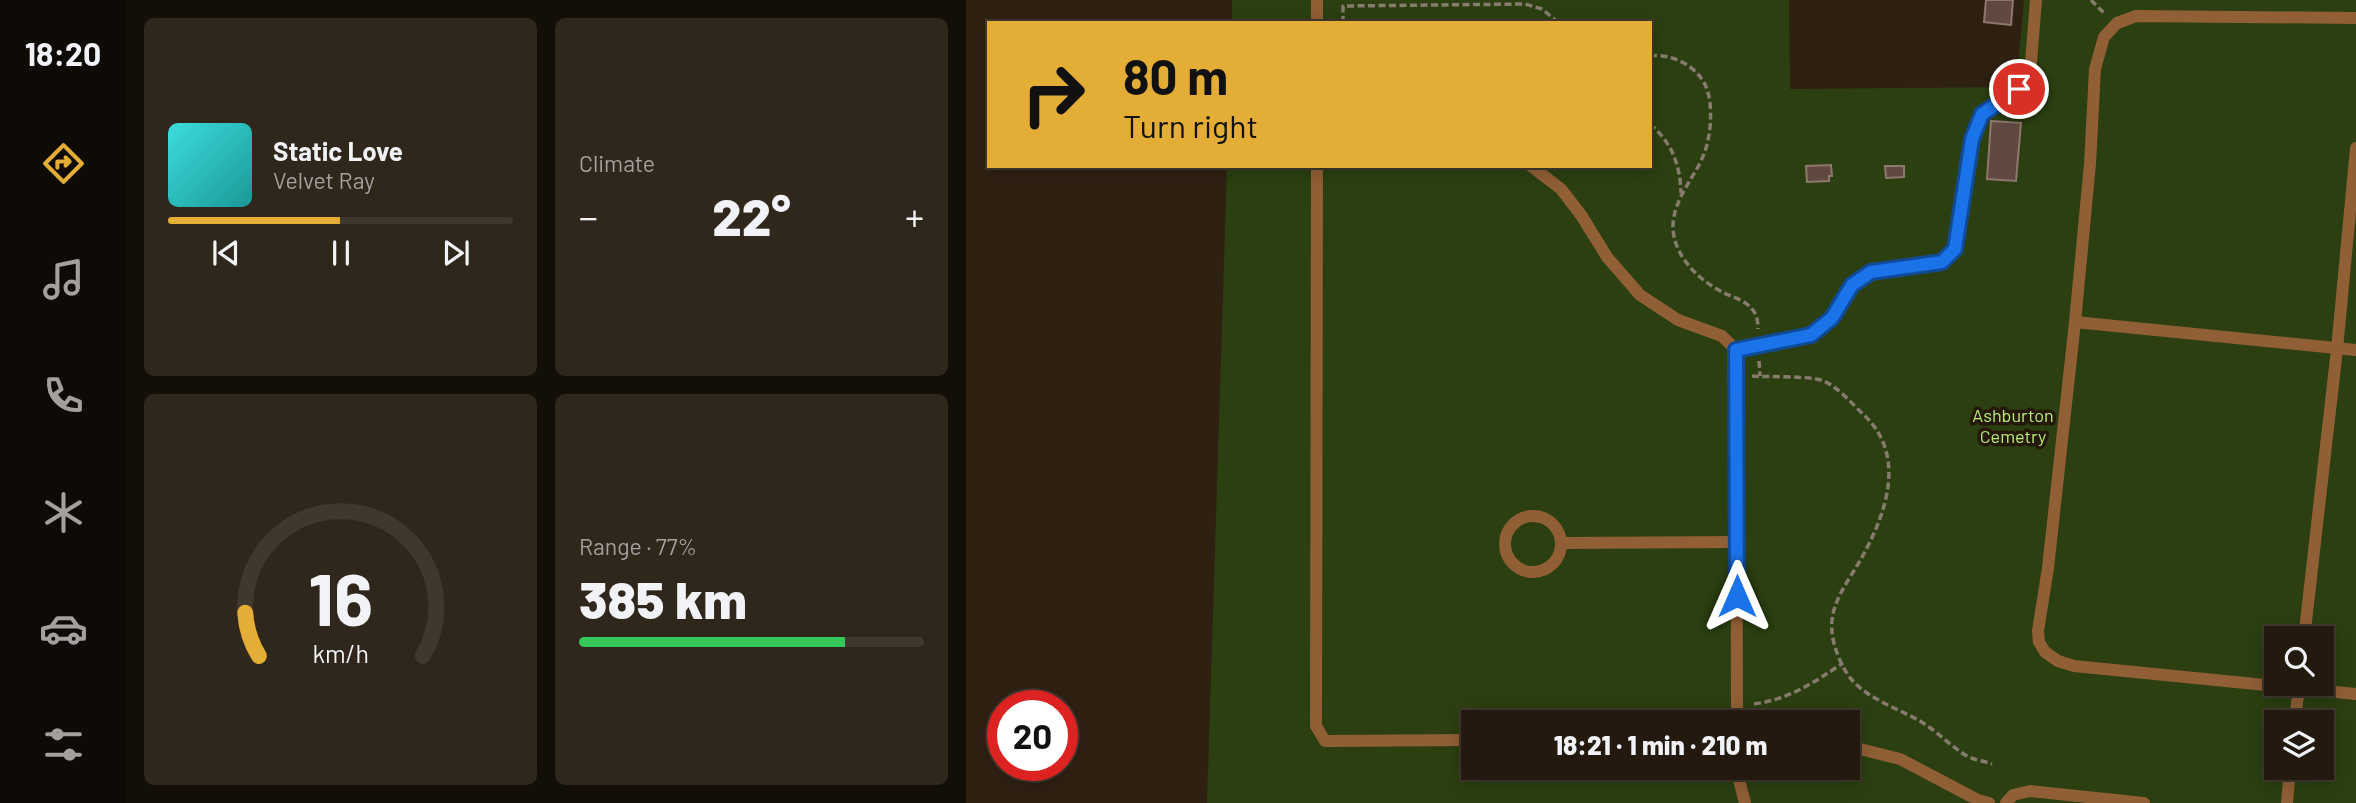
<!DOCTYPE html>
<html lang="en">
<head>
<meta charset="utf-8">
<style>
  :root { --surface:#23190e; --page:#2f261c; --text:#f1f3f6; --muted:#a3a09e; --line:#40382e; --accent:#e4ad35 }
  body { margin:0; font-family:Barlow,sans-serif; background:var(--page); color:var(--text); height:100vh; display:flex; flex-direction:column; font-size:26px; white-space:nowrap }
  * { box-sizing:border-box; margin:0 }
  p { font-size:23px; color:var(--muted) }
  .icon { flex:none; width:38px; height:38px; fill:none; stroke:currentColor; stroke-width:2; stroke-linecap:round; stroke-linejoin:round }
  .map { position:relative; flex:1; overflow:hidden }
  .details { display:flex; flex-direction:column; gap:18px; padding:18px; background:#130e08; width:840px }
  .details>* { flex:none }
  .hud { position:absolute; left:21px; top:21px; width:665px; height:147px; border-radius:0px; box-shadow:0 4px 18px #0003,0 0 0 2px var(--line); background:#e4ad35; color:#111; overflow:hidden }
  .buttons { position:absolute; left:1298px; top:626px; display:grid; gap:14px }
  .buttons a { display:grid; place-items:center; width:70px; height:70px; border-radius:0px; background:var(--surface); box-shadow:0 4px 18px #0003,0 0 0 2px var(--line); font-size:35px }
  .speed { position:absolute; left:21px; top:690px; display:flex; gap:14px; font-size:35px; font-weight:700; text-align:center }
  .speed>* { display:grid; place-content:center; width:91px; height:91px; border-radius:50%; background:var(--surface); box-shadow:0 4px 18px #0003,0 0 0 2px var(--line); line-height:1 }
  .speed .limit { border:10px solid #d22; background:#fff; color:#111 }
  .pin { position:absolute; display:grid; place-items:center; width:60px; height:60px; color:#fff; margin:-30px; border:4px solid #fff; border-radius:50%; box-shadow:0 2px 7px #0007 }
  .me { position:absolute; width:77px; margin:-38px; rotate:0deg; stroke-linejoin:round; filter:drop-shadow(0 0 5px #0008) }
  .turn { display:flex; align-items:center; gap:24px; height:147px; padding:0 21px; font-size:32px }
  .turn .icon { width:91px; height:91px; stroke-width:2.5 }
  .turn b { display:block; font-size:49px; line-height:60px }
  .big { font-size:52px; font-weight:800; line-height:1.1 }
  .details .tile { flex:1; display:flex; flex-direction:column; justify-content:center; gap:10px; min-width:0; padding:0 24px; border-radius:10px; background:var(--page) }
  .details .dial { align-items:center; gap:0 }
  .dial svg { height:182px; overflow:visible; fill:none; stroke:var(--line); stroke-width:7; stroke-linecap:round; text-anchor:middle }
  .dial text { fill:var(--text); stroke:none }
  .song { display:flex; align-items:center; gap:21px }
  .cover { width:84px; height:84px; border-radius:10px; background:linear-gradient(135deg,hsl(180 70% 55%),hsl(180 70% 35%)) }
  .played { height:7px; border-radius:4px; background:linear-gradient(90deg,var(--accent) 50%,var(--line) 50%) }
  .keys { display:flex; justify-content:space-around; direction:ltr }
  .heat { display:flex; justify-content:space-between; align-items:center; font-size:38px; direction:ltr }
  .charge { height:10px; border-radius:5px; background:linear-gradient(90deg,#34c759 77%,var(--line) 0) }
  .details .tiles { flex:1; display:grid; gap:18px; grid-template-columns:repeat(2,1fr) }
  .trip { position:absolute; left:495px; top:710px; width:399px; height:70px; border-radius:0px; background:var(--surface); box-shadow:0 4px 18px #0003,0 0 0 2px var(--line); font-weight:800; line-height:70px; text-align:center }
  main { display:flex; flex:1; min-height:0 }
  .menu { display:flex; flex-direction:column; width:126px; justify-content:space-around; align-items:center; background:#0e0a06; color:var(--muted) }
  .menu .icon { width:49px; height:49px }
  .menu .on { color:var(--accent) }
  .menu b { font-size:32px; color:var(--text) }
  .map>svg:first-child { display:block }
</style>
</head>
<body>
<main>
<nav class="menu">
<b>18:20</b>
<svg class="icon on" aria-label="directions" viewBox="0 0 24 24"><path d="M12 3l9 9-9 9-9-9zM9 14v-3h6M13 9l2 2-2 2"/></svg>
<svg class="icon" aria-label="music" viewBox="0 0 24 24"><path d="M9 18V5l10-2v13"/><circle cx="6" cy="18" r="3"/><circle cx="16" cy="16" r="3"/></svg>
<svg class="icon" aria-label="phone" viewBox="0 0 24 24"><path d="M5 4h4l2 5-3 2q2 4 5 5l2-3 5 2v4C11 20 4 13 5 4z"/></svg>
<svg class="icon" aria-label="climate" viewBox="0 0 24 24"><path d="M12 3v18M4 7l16 10M4 17L20 7"/></svg>
<svg class="icon" aria-label="car" viewBox="0 0 24 24"><path d="M5 17H2v-5l4-1 3-4h7l3 4 3 1v5h-3M9 17h6M6 11h13"/><circle cx="7" cy="17" r="2"/><circle cx="17" cy="17" r="2"/></svg>
<svg class="icon" aria-label="filters" viewBox="0 0 24 24"><path d="M4 7h16M4 17h16"/><circle cx="9" cy="7" r="2"/><circle cx="15" cy="17" r="2"/></svg>
</nav>
<section class="details">
<div class="tiles">
<div class="tile">
<div class="song"><i class="cover"></i><div><b>Static Love</b><p>Velvet Ray</p></div></div>
<div class="played"></div>
<div class="keys"><svg class="icon" aria-label="previous" viewBox="0 0 24 24"><path d="M18 5L8 12l10 7zM5 5v14"/></svg><svg class="icon" aria-label="pause" viewBox="0 0 24 24"><path d="M8 5v14M16 5v14"/></svg><svg class="icon" aria-label="next" viewBox="0 0 24 24"><path d="M6 5l10 7-10 7zM19 5v14"/></svg></div>
</div>
<div class="tile"><p>Climate</p>
<div class="heat"><a>−</a><b class="big">22°</b><a>+</a></div>
</div>
<div class="tile dial"><svg viewBox="0 0 100 80">
<path d="M14 69A42 42 0 1 1 86 69"/>
<path d="M14 69A42 42 0 0 1 8 50" stroke="#e4ad35"/>
<text x="50" y="56" font-size="32" font-weight="700">16</text>
<text x="50" y="72" font-size="11">km/h</text>
</svg></div>
<div class="tile"><p>Range · 77%</p><b class="big">385 km</b><div class="charge"></div></div>
</div>
</section>
<div class="map">
<svg width="1390" height="803" viewBox="0 0 1390 803">
  <rect width="100%" height="100%" fill="#2f2112"/>
  <!-- green -->
  <path fill="#2b3f10" fill-rule="evenodd" d="M266,0h557l1,89 226,-2 8,-87h332v803h-1149l20,-637h423v-143h-418zM1311,639h45v45h-45zM508,723h374v45h-374zM1311,723h45v45h-45z"/>
  <!-- building -->
  <g fill="#5f4941" stroke="#8f776e" stroke-width="2">
    <polygon points="1020,0 1047,0 1045,25 1018,22"/>
    <polygon points="1025,121 1055,123 1050,181 1021,179"/>
    <polygon points="865,165 866,176 863,176 863,181 841,182 840,166"/>
    <polygon points="919,166 938,166 938,177 920,178"/>
  </g>
  <g fill="none" stroke-linecap="round" stroke-linejoin="round">
    <!-- path -->
    <g stroke="#877b6e" stroke-width="3.5" stroke-dasharray="7 3.5" stroke-linecap="butt">
      <polyline points="1125,0 1138,13"/>
      <polyline points="377,23 377,6 559,4 576,9 593,23"/>
      <path d="M684,56c14,-2 29,3 40,11 13,10 18,20 20,36 2,22 -1,43 -11,62 -11,20 -27,40 -26,64 2,29 27,52 51,64 9,4 22,8 28,16 5,5 6,13 6,20"/>
      <path d="M684,124c22,19 30,40 31,69"/>
      <polyline points="793,361 794,376"/>
      <path d="M786,376c15,1 57,0 69,4 17,6 32,25 45,37 41,41 19,99 -5,142 -13,23 -32,45 -29,73 1,14 10,37 20,48 18,20 45,28 68,41 17,10 30,25 47,35 7,4 17,5 25,8"/>
      <path d="M788,704c36,-5 59,-21 89,-41"/>
    </g>
    <!-- service -->
    <g stroke="#905f36" stroke-width="12">
      <polyline points="1390,18 1170,16 1151,23 1138,37 1129,69 1124,164 1109,322 1082,568 1072,631 1073,642 1079,652 1092,661 1108,666 1390,694"/>
      <polyline points="351,23 351,0"/>
      <polyline points="351,166 350,726 359,741 508,740"/>
      <polyline points="565,166 595,189 615,215 641,257 674,295 712,320 756,336 770,350 771,711 768,723"/>
      <polyline points="1109,322 1390,350"/>
      <polyline points="770,350 846,335 866,318 886,285 905,273 976,262 989,249 1006,139 1016,114 1053,89 1064,75 1070,0"/>
      <circle cx="567" cy="544" r="28"/>
      <polyline points="595,543 771,542"/>
      <polyline points="1338,639 1371,349 1390,148"/>
      <polyline points="1329,723 1333,684"/>
      <polyline points="882,746 934,759 1012,800 1023,803"/>
      <polyline points="770,768 779,803"/>
      <polyline points="1040,803 1047,795 1064,791 1178,803"/>
      <polyline points="1321,803 1324,768"/>
    </g>
  </g>
  <g fill="none" stroke-linecap="round" stroke-linejoin="round">
    <defs>
      <polyline id="route" points="771,596 770,350 845,335 866,318 886,285 905,272 976,262 989,249 1006,139 1016,114 1053,89"/>
    </defs>
    <!-- route casing -->
    <use href="#route" stroke="#114b97" stroke-width="18"/>
    <!-- route -->
    <use href="#route" stroke="#1a73e8" stroke-width="12"/>
  </g>
  <g text-anchor="middle" stroke-width="7" stroke-linejoin="round" paint-order="stroke">
    <!-- park labels -->
    <g font-size="18" fill="#b7ed75" stroke="#251809">
      <text x="1047" y="422">Ashburton<tspan x="1047" dy="21">Cemetry</tspan></text>
    </g>
  </g>
</svg>
<div class="buttons">
<a><svg class="icon" aria-label="search" viewBox="0 0 24 24"><circle cx="10" cy="10" r="6"/><path d="M15 15l6 6"/></svg></a>
<a><svg class="icon" aria-label="layers" viewBox="0 0 24 24"><path d="M12 4l9 5-9 5-9-5zM3 14l9 5 9-5"/></svg></a>
</div>
<div class="speed"><div class="limit">20</div></div>
<div class="pin" style="left:1053px;top:89px;background:#d93025"><svg class="icon" aria-label="arrive" viewBox="0 0 24 24"><path d="M6 21V4h12l-3 4 3 4H6"/></svg></div>
<svg class="me" style="left:771px;top:596px" viewBox="-20 -20 40 40"><path d="M0-17L14 15 0 8-14 15z" fill="#1a73e8" stroke="#fff" stroke-width="4"/></svg>
<div class="trip">18:21 · 1 min · 210 m</div>
<div class="hud">
<div class="turn"><svg class="icon" aria-label="right" viewBox="0 0 24 24"><path d="M7 20v-9h11M14 6l5 5-5 5"/></svg><div><b>80 m</b>Turn right</div></div>
</div>
</div>
</main>
</body>
</html>
